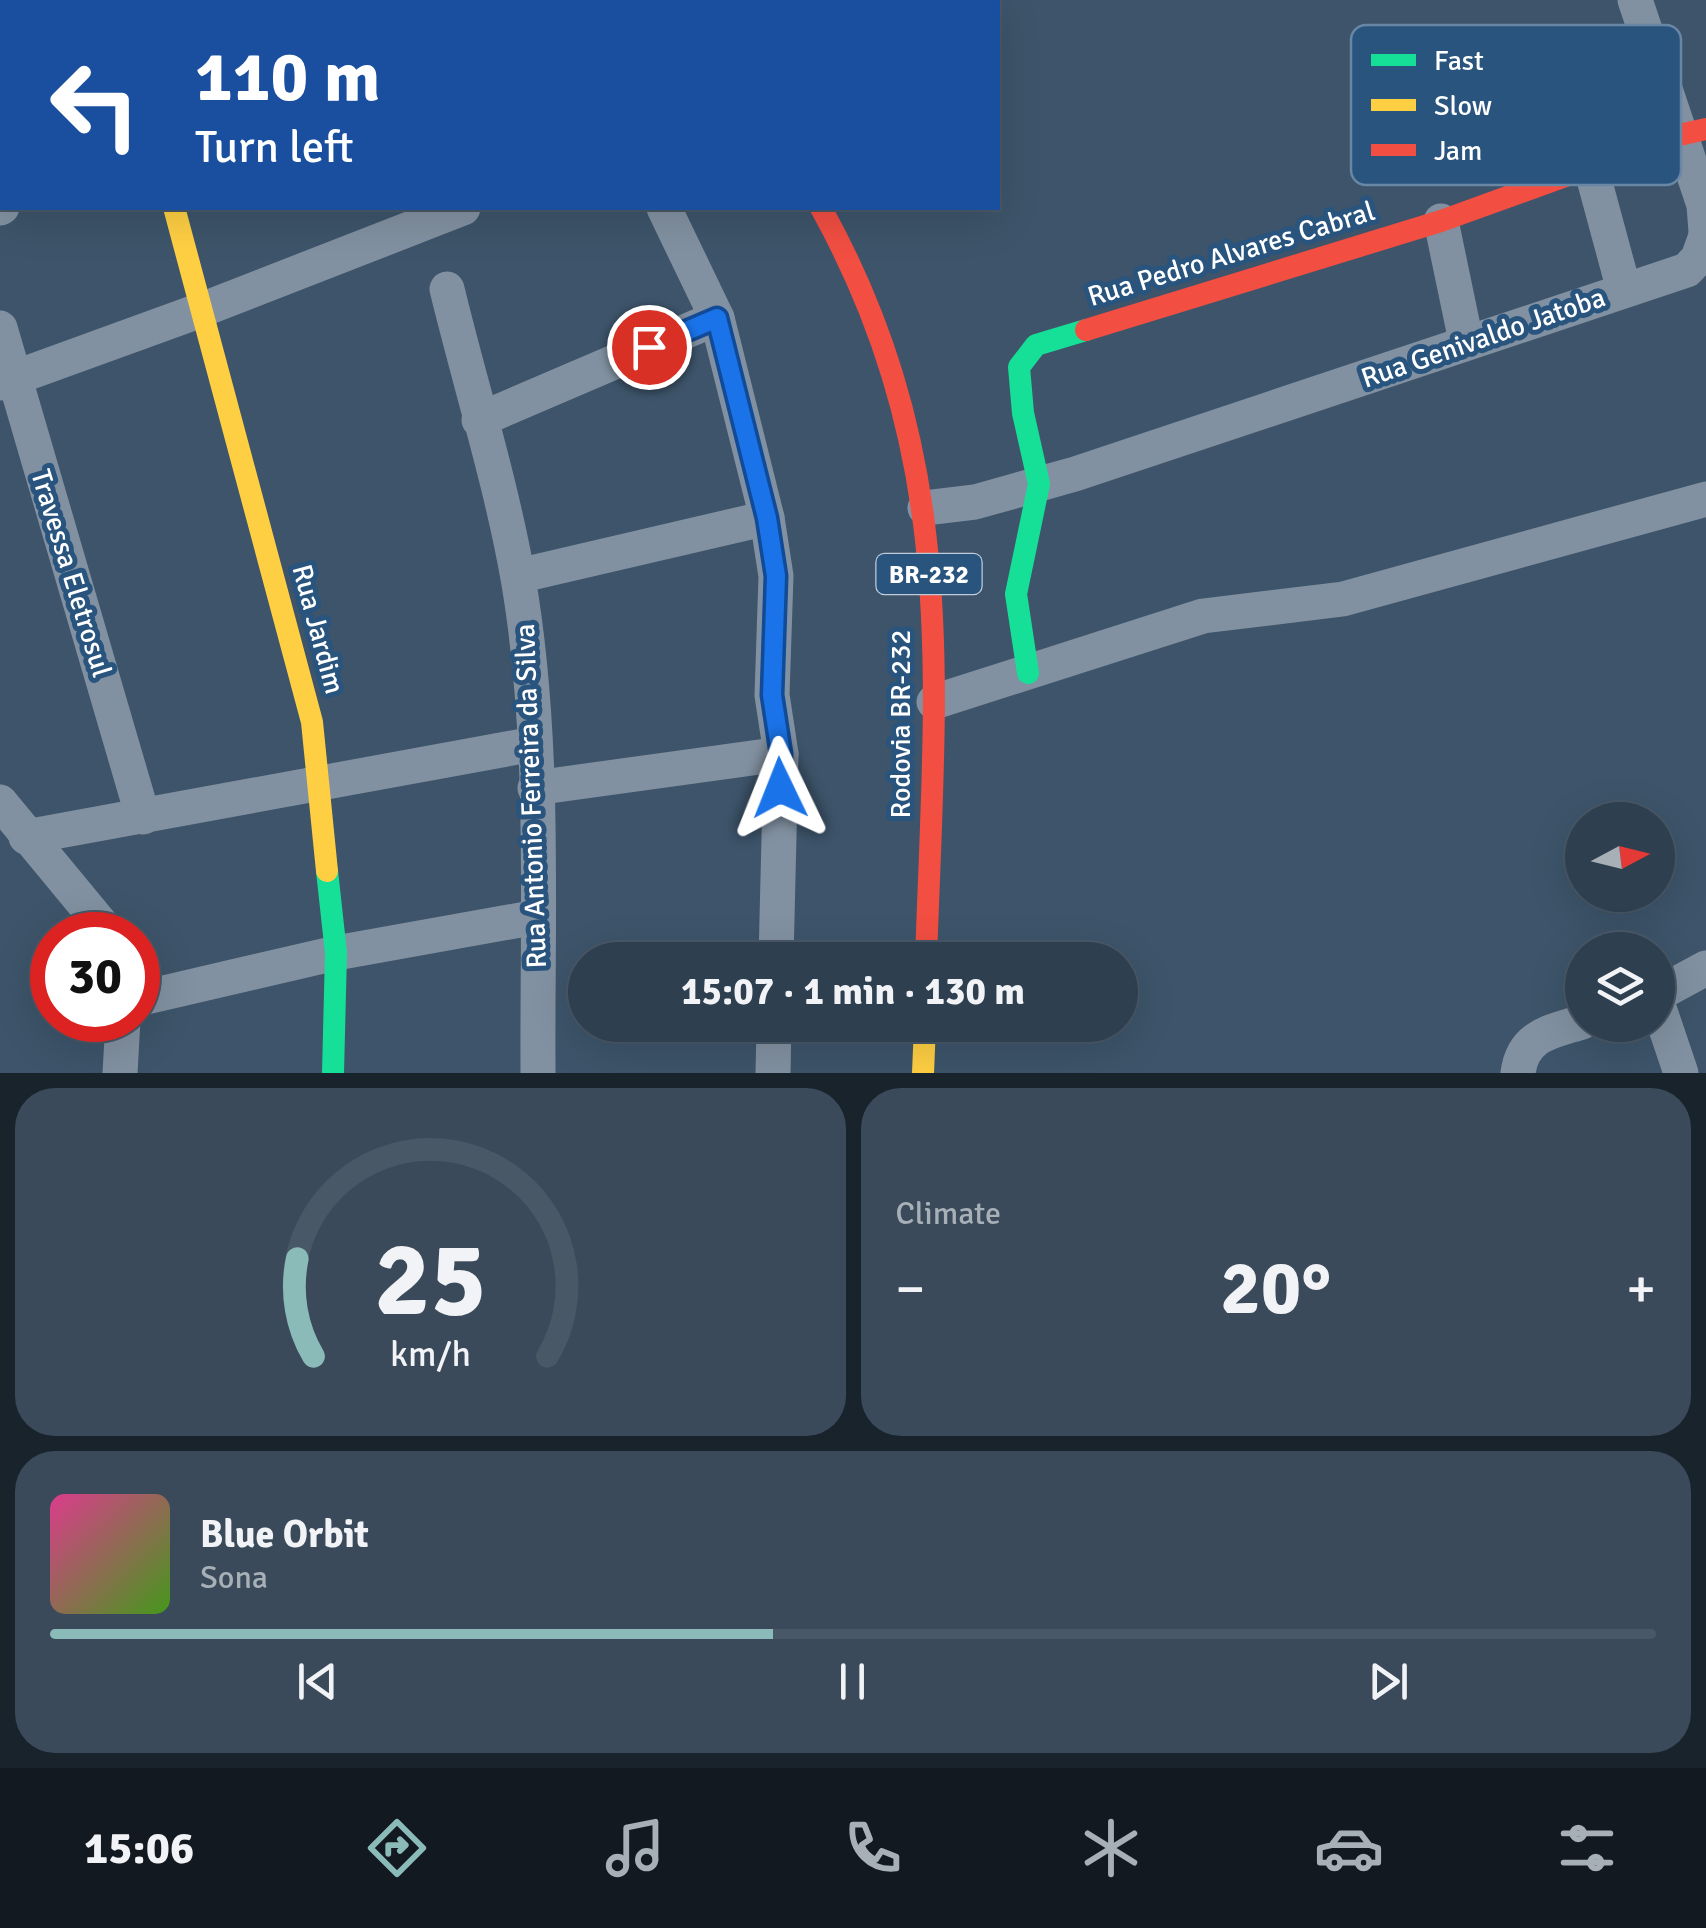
<!DOCTYPE html>
<html lang="en">
<head>
<meta charset="utf-8">
<style>
  :root { --surface:#2e3f50; --page:#3a4a5a; --text:#f1f3f6; --muted:#a7afb7; --line:#495867; --accent:#8bbbb9 }
  body { margin:0; font-family:Signika,sans-serif; background:var(--page); color:var(--text); height:100vh; display:flex; flex-direction:column; font-size:38px; white-space:nowrap }
  * { box-sizing:border-box; margin:0 }
  p { font-size:32px; color:var(--muted) }
  .icon { flex:none; width:55px; height:55px; fill:none; stroke:currentColor; stroke-width:2; stroke-linecap:round; stroke-linejoin:round }
  .map { position:relative; height:1073px; overflow:hidden }
  .panel { display:flex; flex-direction:column; gap:15px; padding:15px; background:#19232c; flex:1 }
  .panel>* { flex:none }
  .banner { position:absolute; left:0px; top:0px; width:1000px; height:210px; box-shadow:0 10px 40px #0002,0 0 0 2px var(--line); background:#1a4fa0; color:#fff; overflow:hidden }
  .needle { width:65px; rotate:83deg }
  .tools { position:absolute; left:1565px; top:802px; display:grid; gap:20px }
  .tools a { display:grid; place-items:center; width:110px; height:110px; border-radius:50%; background:var(--surface); box-shadow:0 10px 40px #0002,0 0 0 2px var(--line); font-size:50px }
  .speed { position:absolute; left:30px; top:912px; display:flex; gap:20px; font-size:50px; font-weight:700; text-align:center }
  .speed>* { display:grid; place-content:center; width:130px; height:130px; border-radius:50%; background:var(--surface); box-shadow:0 10px 40px #0002,0 0 0 2px var(--line); line-height:1 }
  .speed .limit { border:15px solid #d22; background:#fff; color:#111 }
  .pin { position:absolute; display:grid; place-items:center; width:85px; height:85px; color:#fff; margin:-42px; border:5px solid #fff; border-radius:50%; box-shadow:0 2px 10px #0007 }
  .me { position:absolute; width:110px; margin:-55px; rotate:358deg; stroke-linejoin:round; filter:drop-shadow(0 0 8px #0008) }
  .turn { display:flex; align-items:center; gap:35px; height:210px; padding:0 30px; font-size:45px }
  .turn .icon { width:130px; height:130px; stroke-width:2.5 }
  .turn b { display:block; font-size:70px; line-height:85px }
  .big { font-size:75px; font-weight:700; line-height:1.1 }
  .panel .card { flex:1; display:flex; flex-direction:column; justify-content:center; gap:15px; min-width:0; padding:0 35px; border-radius:40px; background:var(--page) }
  .panel .dial { align-items:center; gap:0 }
  .dial svg { height:260px; overflow:visible; fill:none; stroke:var(--line); stroke-width:7; stroke-linecap:round; text-anchor:middle }
  .dial text { fill:var(--text); stroke:none }
  .song { display:flex; align-items:center; gap:30px }
  .cover { width:120px; height:120px; border-radius:15px; background:linear-gradient(135deg,hsl(330 70% 55%),hsl(100 70% 35%)) }
  .played { height:10px; border-radius:5px; background:linear-gradient(90deg,var(--accent) 45%,var(--line) 45%) }
  .keys { display:flex; justify-content:space-around; direction:ltr }
  .heat { display:flex; justify-content:space-between; align-items:center; font-size:55px; direction:ltr }
  .panel .tiles { flex:1; display:grid; gap:15px; grid-template-columns:1fr 1fr }
  .card:last-child { grid-column:span 2 }
  .trip { position:absolute; left:568px; top:942px; width:570px; height:100px; border-radius:50px; background:var(--surface); box-shadow:0 10px 40px #0002,0 0 0 2px var(--line); font-weight:700; line-height:100px; text-align:center }
  .tab-bar { display:flex; height:160px; justify-content:space-around; align-items:center; background:#121920; color:var(--muted) }
  .tab-bar .icon { width:70px; height:70px }
  .tab-bar .current { color:var(--accent) }
  .tab-bar b { font-size:45px; color:var(--text) }
  .map>svg:first-child { display:block }
</style>
</head>
<body>
<div class="map">
<svg width="1706" height="1073" viewBox="0 0 1706 1073">
  <rect width="100%" height="100%" fill="#3d546a"/>
  <g fill="none" stroke-linecap="round" stroke-linejoin="round">
    <!-- street -->
    <g stroke="#8291a1" stroke-width="35">
      <polyline points="1635,0 1704,205 1706,232"/>
      <polyline points="0,27 2,26"/>
      <polyline points="1591,168 1624,290"/>
      <polyline points="0,208 2,207"/>
      <polyline points="664,208 717,318 767,518 776,576 772,695 781,754 776,960"/>
      <polyline points="1441,221 1466,341"/>
      <path d="M447,289c23,95 54,193 71,289 28,162 19,331 20,495"/>
      <polyline points="0,328 143,817"/>
      <polyline points="0,383 204,309 463,208"/>
      <polyline points="479,420 717,318"/>
      <polyline points="925,508 975,502 1075,474 1687,270 1698,258 1706,236"/>
      <polyline points="518,576 767,518"/>
      <polyline points="934,702 1203,616 1343,599 1706,499"/>
      <polyline points="535,788 781,754"/>
      <polyline points="0,802 110,935"/>
      <polyline points="26,837 534,744"/>
      <polyline points="1658,994 1706,968"/>
      <polyline points="138,999 336,953 537,917"/>
      <polyline points="1658,1005 1681,1073"/>
      <polyline points="120,1073 123,1020"/>
      <polyline points="773,1073 774,1025"/>
      <path d="M1518,1073c5,-38 32,-41 64,-51"/>
    </g>
    <!-- fast -->
    <g stroke="#16e098" stroke-width="22">
      <polyline points="1028,673 1016,594 1039,484 1023,413 1019,367 1036,345 1086,330"/>
      <polyline points="327,871 336,953 333,1073"/>
    </g>
    <!-- slow -->
    <g stroke="#ffcf43" stroke-width="22">
      <polyline points="175,211 312,722 327,871"/>
      <polyline points="923,1073 925,1025"/>
    </g>
    <!-- jam -->
    <g stroke="#f24e42" stroke-width="22">
      <polyline points="683,0 685,2"/>
      <path d="M821,208c140,253 114,476 105,752"/>
      <polyline points="1086,330 1441,221 1679,135 1706,129"/>
    </g>
  </g>
  <g fill="none" stroke-linecap="round" stroke-linejoin="round">
    <defs>
      <polyline id="route" points="649,347 717,318 767,518 776,576 772,695 781,754 780,788"/>
    </defs>
    <!-- route casing -->
    <use href="#route" stroke="#114b97" stroke-width="25"/>
    <!-- route -->
    <use href="#route" stroke="#1a73e8" stroke-width="18"/>
  </g>
  <g text-anchor="middle" stroke-width="10" stroke-linejoin="round" paint-order="stroke">
    <!-- shield labels -->
    <rect fill="#29547e" stroke="#bfccd8" stroke-width="2.5" x="876.5" y="554" width="105" height="40" rx="8"/>
    <g font-size="25" font-weight="bold" fill="#fff">
      <text x="929" y="583">BR-232</text>
    </g>
    <!-- street labels -->
    <g font-size="28" fill="#fff" stroke="#29547e">
      <text transform="translate(1231 253) rotate(-17)" y="10">Rua Pedro Alvares Cabral</text>
      <text transform="translate(1483 337) rotate(-19)" y="10">Rua Genivaldo Jatoba</text>
      <text transform="translate(72 573) rotate(73)" y="10">Travessa Eletrosul</text>
      <text transform="translate(319 629) rotate(75)" y="10">Rua Jardim</text>
      <text transform="translate(900 724) rotate(-90)" y="10">Rodovia BR-232</text>
      <text transform="translate(530 796) rotate(-92)" y="10">Rua Antonio Ferreira da Silva</text>
    </g>
  </g>
  <!-- legend -->
  <rect x="1351" y="25" width="330" height="160" rx="15" fill="#29547e" stroke="#6987a5" stroke-width="2.5"/>
  <rect x="1371" y="54" width="45" height="12" fill="#16e098"/>
  <rect x="1371" y="99" width="45" height="12" fill="#ffcf43"/>
  <rect x="1371" y="144" width="45" height="12" fill="#f24e42"/>
  <g font-size="28" fill="#fff">
    <text x="1434" y="70">Fast</text>
    <text x="1434" y="115">Slow</text>
    <text x="1434" y="160">Jam</text>
  </g>
</svg>
<div class="tools">
<a><svg class="needle" viewBox="-14 -14 28 28"><path d="M0-13l5 13h-10z" fill="#e53935"/><path d="M0 13l5-13h-10z" fill="#a7afb7"/></svg></a>
<a><svg class="icon" aria-label="layers" viewBox="0 0 24 24"><path d="M12 4l9 5-9 5-9-5zM3 14l9 5 9-5"/></svg></a>
</div>
<div class="speed"><div class="limit">30</div></div>
<div class="pin" style="left:649px;top:347px;background:#d93025"><svg class="icon" aria-label="arrive" viewBox="0 0 24 24"><path d="M6 21V4h12l-3 4 3 4H6"/></svg></div>
<svg class="me" style="left:780px;top:788px" viewBox="-20 -20 40 40"><path d="M0-17L14 15 0 8-14 15z" fill="#1a73e8" stroke="#fff" stroke-width="4"/></svg>
<div class="trip">15:07 · 1 min · 130 m</div>
<div class="banner">
<div class="turn"><svg class="icon" aria-label="left" viewBox="0 0 24 24"><path d="M17 20v-9H6M10 6l-5 5 5 5"/></svg><div><b>110 m</b>Turn left</div></div>
</div>
</div>
<section class="panel">
<div class="tiles">
<div class="card dial"><svg viewBox="0 0 100 80">
<path d="M14 69A42 42 0 1 1 86 69"/>
<path d="M14 69A42 42 0 0 1 9 39" stroke="#8bbbb9"/>
<text x="50" y="56" font-size="32" font-weight="700">25</text>
<text x="50" y="72" font-size="11">km/h</text>
</svg></div>
<div class="card"><p>Climate</p>
<div class="heat"><a>−</a><b class="big">20°</b><a>+</a></div>
</div>
<div class="card">
<div class="song"><i class="cover"></i><div><b>Blue Orbit</b><p>Sona</p></div></div>
<div class="played"></div>
<div class="keys"><svg class="icon" aria-label="previous" viewBox="0 0 24 24"><path d="M18 5L8 12l10 7zM5 5v14"/></svg><svg class="icon" aria-label="pause" viewBox="0 0 24 24"><path d="M8 5v14M16 5v14"/></svg><svg class="icon" aria-label="next" viewBox="0 0 24 24"><path d="M6 5l10 7-10 7zM19 5v14"/></svg></div>
</div>
</div>
</section>
<nav class="tab-bar">
<b>15:06</b>
<svg class="icon current" aria-label="directions" viewBox="0 0 24 24"><path d="M12 3l9 9-9 9-9-9zM9 14v-3h6M13 9l2 2-2 2"/></svg>
<svg class="icon" aria-label="music" viewBox="0 0 24 24"><path d="M9 18V5l10-2v13"/><circle cx="6" cy="18" r="3"/><circle cx="16" cy="16" r="3"/></svg>
<svg class="icon" aria-label="phone" viewBox="0 0 24 24"><path d="M5 4h4l2 5-3 2q2 4 5 5l2-3 5 2v4C11 20 4 13 5 4z"/></svg>
<svg class="icon" aria-label="climate" viewBox="0 0 24 24"><path d="M12 3v18M4 7l16 10M4 17L20 7"/></svg>
<svg class="icon" aria-label="car" viewBox="0 0 24 24"><path d="M5 17H2v-5l4-1 3-4h7l3 4 3 1v5h-3M9 17h6M6 11h13"/><circle cx="7" cy="17" r="2"/><circle cx="17" cy="17" r="2"/></svg>
<svg class="icon" aria-label="filters" viewBox="0 0 24 24"><path d="M4 7h16M4 17h16"/><circle cx="9" cy="7" r="2"/><circle cx="15" cy="17" r="2"/></svg>
</nav>
</body>
</html>
